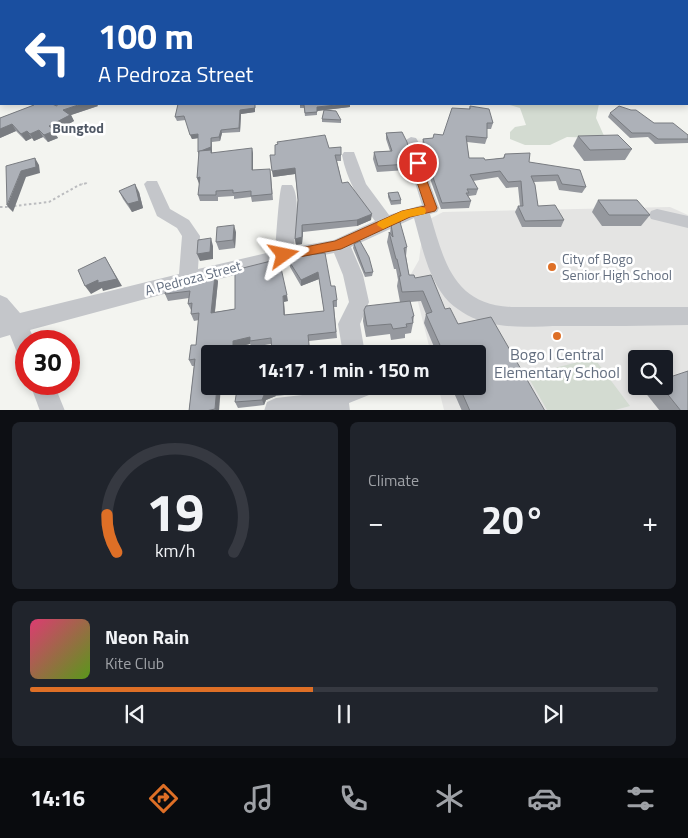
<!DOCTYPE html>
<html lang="en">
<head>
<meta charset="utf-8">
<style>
  :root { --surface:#171b24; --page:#20242c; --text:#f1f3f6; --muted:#9ea1a6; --line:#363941; --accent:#de6f26 }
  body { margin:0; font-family:"Titillium Web",sans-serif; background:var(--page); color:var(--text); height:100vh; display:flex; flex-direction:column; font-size:19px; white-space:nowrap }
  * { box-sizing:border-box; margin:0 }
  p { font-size:16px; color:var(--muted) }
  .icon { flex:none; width:28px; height:28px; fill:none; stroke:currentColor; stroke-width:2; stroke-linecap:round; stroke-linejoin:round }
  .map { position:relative; height:410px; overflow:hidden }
  .details { display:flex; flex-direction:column; gap:12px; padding:12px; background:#0d0f14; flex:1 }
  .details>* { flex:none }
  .top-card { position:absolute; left:0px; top:0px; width:689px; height:105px; box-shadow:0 2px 8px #0003; background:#1a4fa0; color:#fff; overflow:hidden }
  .buttons { position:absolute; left:628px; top:350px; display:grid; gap:10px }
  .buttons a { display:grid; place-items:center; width:45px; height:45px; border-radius:5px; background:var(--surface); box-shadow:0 2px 8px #0003; font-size:25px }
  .speed { position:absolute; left:15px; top:330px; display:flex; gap:10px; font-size:25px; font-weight:700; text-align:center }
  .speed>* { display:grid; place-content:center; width:65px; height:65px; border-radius:50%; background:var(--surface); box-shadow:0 2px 8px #0003; line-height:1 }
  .speed .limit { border:8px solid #d22; background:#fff; color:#111 }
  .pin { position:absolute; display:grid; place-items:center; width:42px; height:42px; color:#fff; margin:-21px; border:2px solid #fff; border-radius:50%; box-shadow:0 1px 5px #0007 }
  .me { position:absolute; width:55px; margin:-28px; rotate:78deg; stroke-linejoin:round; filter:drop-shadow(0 0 4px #0008) }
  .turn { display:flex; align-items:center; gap:18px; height:105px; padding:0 15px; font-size:22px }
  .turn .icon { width:65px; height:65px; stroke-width:2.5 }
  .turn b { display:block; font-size:35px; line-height:42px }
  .big { font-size:38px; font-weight:700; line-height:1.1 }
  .details .card { flex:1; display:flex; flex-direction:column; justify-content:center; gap:8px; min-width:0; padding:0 18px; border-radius:8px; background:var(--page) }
  .details .dial { align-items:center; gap:0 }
  .dial svg { height:130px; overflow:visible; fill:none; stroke:var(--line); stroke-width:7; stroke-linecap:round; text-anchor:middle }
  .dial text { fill:var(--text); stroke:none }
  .song { display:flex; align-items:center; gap:15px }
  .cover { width:60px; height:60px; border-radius:8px; background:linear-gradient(135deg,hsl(340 70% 55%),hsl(90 70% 35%)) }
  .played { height:5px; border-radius:2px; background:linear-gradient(90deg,var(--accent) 45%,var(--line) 45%) }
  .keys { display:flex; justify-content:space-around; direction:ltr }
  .heat { display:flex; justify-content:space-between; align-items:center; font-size:28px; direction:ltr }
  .details .tiles { flex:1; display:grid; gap:12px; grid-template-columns:1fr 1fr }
  .card:last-child { grid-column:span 2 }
  .trip { position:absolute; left:201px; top:345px; width:285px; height:50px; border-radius:5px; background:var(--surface); box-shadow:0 2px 8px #0003; font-weight:700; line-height:50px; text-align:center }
  .menu { display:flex; height:80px; justify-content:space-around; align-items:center; background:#090b0e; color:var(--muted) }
  .menu .icon { width:35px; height:35px }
  .menu .active { color:var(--accent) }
  .menu b { font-size:22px; color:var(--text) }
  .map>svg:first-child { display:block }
</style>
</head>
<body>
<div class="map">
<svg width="688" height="411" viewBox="0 0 688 411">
  <rect width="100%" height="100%" fill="#f3f4f0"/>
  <!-- built -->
  <path fill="#e4e4e3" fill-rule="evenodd" d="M670,207l18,8v195h-244l-6,-24h40v-32h-47l-20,-80 8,-14 5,-38 19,-10zM636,359h28v27h-28z"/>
  <!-- green -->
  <g fill="#d3dbd1">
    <polygon points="280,0 568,0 565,1"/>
    <polygon points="506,104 599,104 596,118 605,138 567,137 550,145 525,145 510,139 510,132 515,127 526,125 520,108"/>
    <polygon points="594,358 630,406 615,410 547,410 527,375"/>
  </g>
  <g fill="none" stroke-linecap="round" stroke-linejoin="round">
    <!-- path-far1 -->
    <g stroke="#bbbcbf" stroke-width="1" stroke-dasharray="1 1" stroke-linecap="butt">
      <polyline points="550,0 553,1"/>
      <polyline points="558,0 570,0"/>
      <polyline points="82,184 88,183"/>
    </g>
    <!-- path -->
    <g stroke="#bbbcbf" stroke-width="2" stroke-dasharray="2.5 2.5" stroke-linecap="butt">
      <polyline points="14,206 49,202 79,185 87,183"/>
      <polyline points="0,207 9,207"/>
    </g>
    <!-- minor -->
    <g fill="#c4c6ca" fill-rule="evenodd">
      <polygon points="91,0 99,0 99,1 92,1"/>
      <polygon points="527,0 535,0 535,1 528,1"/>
      <rect x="0" y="58" width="1" height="6"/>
      <path d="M411,137l5,1 6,10 4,25 13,35 -2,4 -7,2c14,47 23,90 81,93h177v18c-42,1 -84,1 -126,1 -24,0 -50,3 -73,-3 -15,-3 -29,-11 -40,-21 -21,-22 -27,-56 -35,-84l-63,29 12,28 6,27 -9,22 5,30h-22l-5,-30 11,-22 -6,-27 -9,-22 -70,14 -234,63 5,11h-9v17l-8,-3 -8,-20 -10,3v-43l7,3 13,15 159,-39 3,-38 -5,-8 -20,-12 -13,-32 3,-3h10l13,28 19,11 11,16 -2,33 77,-18c1,-10 4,-62 7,-66h10c9,13 3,47 2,62l40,-7 41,-19c-16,-21 -28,-40 -33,-66l2,-3h10l12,32 23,31 33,-10 -10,-32 -4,-25 -4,-7z"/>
      <polygon points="657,209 688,216 688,228 651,219 649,215 651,211"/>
      <polygon points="30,384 54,384 65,411 40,411"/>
      <polygon points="331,386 372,386 369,395 349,403 350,411 264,411 267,402 276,398 329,392"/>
    </g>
  </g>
  <!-- wall -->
  <g fill="#95989e">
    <polygon points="31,104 52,104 57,106 98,106 71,115 74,121 54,132 58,138 48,142 43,137 34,141 32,138 26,141 16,131 0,138 0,118 32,106"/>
    <polygon points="178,104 255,104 255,112 241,114 240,132 222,133 220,141 212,142 212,153 253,153 253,170 271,175 273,200 252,202 251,197 234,199 234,196 218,197 218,201 200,201 198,195 200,184 197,178 199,154 198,138 192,139 186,120 177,121 175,117"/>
    <polygon points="300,104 350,104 350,107 324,110 341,120 341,123 322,122 322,119 324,110 317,111 317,115 305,116 304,108 300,108"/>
    <polygon points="470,106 493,123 491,129 487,129 487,138 485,144 467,142 469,158 485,160 503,158 505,154 529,162 586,187 582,193 559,190 556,181 534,182 538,206 564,220 561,227 522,227 515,212 518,206 520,206 518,187 506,188 498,177 473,181 478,189 476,195 469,196 468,197 471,201 469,208 441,209 428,173 422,145 423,139 433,138 443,135 469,109"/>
    <polygon points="610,113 654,123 688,135 688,143 655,144 648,137 630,138 608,117"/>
    <polygon points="402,132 413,172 412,179 407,170 377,172 373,159 374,152 390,151 386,139 386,133"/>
    <polygon points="578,136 632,149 625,160 584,161 573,146"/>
    <polygon points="341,147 341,161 337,161 342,183 371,220 357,226 303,232 302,244 296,245 295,239 298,200 295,174 273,177 275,155"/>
    <polygon points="119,191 139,192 143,208 132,212 123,199"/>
    <polygon points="388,193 401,200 401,204 391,205 388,197"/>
    <polygon points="598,200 650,215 641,226 602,226 592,212"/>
    <polygon points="391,224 407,247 406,256 409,275 415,278 445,309 458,324 545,411 462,411 451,386 478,386 478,354 437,354 424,323 426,314 421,301 410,302 414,316 413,323 411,333 405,334 405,338 391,340 390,334 366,337 363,321 364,310 400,302 397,286 398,280 396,269 394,269 387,242 389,232 390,233"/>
    <polygon points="236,232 235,248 219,250 216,242"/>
    <polygon points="354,244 373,272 372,276 365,277 353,248"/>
    <polygon points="301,256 331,286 337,300 337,307 334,307 337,338 309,341 271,344 252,347 250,344 210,354 219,411 189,411 194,366 192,366 189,360 196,345 199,320 194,321 191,314 191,310 188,304 189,298 168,301 165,294 218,281 215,312 288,301 284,302 285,315 324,311 319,279 301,286 290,267 289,261"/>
    <polygon points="270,386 318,386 318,391 276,396 266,400 264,405 238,408 235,402"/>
    <polygon points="376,386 387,386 377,388"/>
    <polygon points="650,386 664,386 688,411 660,411 644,391"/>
  </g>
  <!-- shaded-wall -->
  <g fill="#797c81">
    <polygon points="15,0 22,0 20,1 13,1"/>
    <polygon points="81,104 97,104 98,106 71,115 74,121 54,132 58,138 48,142 44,135 49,126 63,110"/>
    <polygon points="255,104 255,112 241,114 240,132 239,128 240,110"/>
    <polygon points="346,104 350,104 350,107 317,111 317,107"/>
    <polygon points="12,124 16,131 0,138 0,129"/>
    <polygon points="39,130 43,137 34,141 30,134"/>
    <polygon points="221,130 222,133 220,141 219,137"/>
    <polygon points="27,131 32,138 26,141 21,134"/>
    <polygon points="198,134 199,138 192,139 190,135"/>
    <polygon points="211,138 212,151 212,152 213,156 199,156 198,152"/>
    <polygon points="252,148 253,153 253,176 252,170"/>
    <polygon points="35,158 39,165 40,173 26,177 13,212 7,206 21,171"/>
    <polygon points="295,168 295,174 273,177 272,171"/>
    <polygon points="200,177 202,183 199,184 197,178"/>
    <polygon points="135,184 139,192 143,208 132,212 128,204"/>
    <polygon points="372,214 371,220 357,226 357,220"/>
    <polygon points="234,225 236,232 235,248 233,240"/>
    <polygon points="302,225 303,232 302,244 296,245 295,239"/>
    <polygon points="211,238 213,246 213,259 200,261 197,254"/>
    <polygon points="105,257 122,286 103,291 102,288 91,294 85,286"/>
    <polygon points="318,272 319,279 301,286 301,280"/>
    <polygon points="215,275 218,281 214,319 211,313"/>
    <polygon points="287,295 288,301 284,302 285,321 284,315 283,296"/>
    <polygon points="250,337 250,344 236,347 235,354 233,354 233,341"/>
    <polygon points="217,386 221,386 219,411 216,411 215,409"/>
    <polygon points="274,391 276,396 266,400 264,405 262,400 264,395"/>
  </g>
  <!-- building -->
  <g fill="#adb1b8" stroke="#797c81">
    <polygon points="0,0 15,0 13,1 1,1 1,9 0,10"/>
    <rect x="75" y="0" width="12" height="1"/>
    <polygon points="113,0 241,0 249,1 114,1"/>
    <polygon points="572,0 624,0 622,1 571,1"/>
    <polygon points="1,31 1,43 0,43 0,34"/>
    <rect x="0" y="62" width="1" height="10"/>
    <polygon points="32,104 52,104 57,106 57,104 81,104 63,110 70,115 49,126 54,131 44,135 39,130 30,134 27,131 21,134 12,124 0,129 0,118 34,105"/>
    <polygon points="178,104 255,104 255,108 240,110 239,128 221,130 219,137 211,138 211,147 198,152 198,134 190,135 184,116 175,117"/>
    <polygon points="300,104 346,104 317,107 317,112 305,113 304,105 300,105"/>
    <polygon points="470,106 489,109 493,123 487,123 487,138 466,136 469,158 484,158 485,160 504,158 505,154 530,153 529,162 580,170 586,187 562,184 558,175 531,176 535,185 538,206 555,205 564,220 525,221 518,206 523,206 521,181 508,182 500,171 470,175 478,189 467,189 469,193 466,193 471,201 442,203 429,166 423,139 433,138 434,134 443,135 452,108 470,109"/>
    <polygon points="619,106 631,110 636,110 654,123 673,123 688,135 688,139 658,139 650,133 632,133 610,113"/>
    <polygon points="324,110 336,111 341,120 322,119"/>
    <polygon points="402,132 407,142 413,172 408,164 378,166 374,152 392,151 386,133"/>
    <polygon points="325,135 329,148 341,147 341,155 335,155 342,183 348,182 372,214 357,220 302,225 302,237 295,239 298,200 295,168 272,171 270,155 275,155 275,145 278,144 277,142"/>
    <polygon points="618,135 632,149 590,150 578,136"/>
    <polygon points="252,148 252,170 270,169 272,194 251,196 251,191 233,193 233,190 216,191 216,195 198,195 200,177 197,178 199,151 211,150 211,153"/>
    <polygon points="35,158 36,167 21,171 7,205 6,166"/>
    <polygon points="135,184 139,201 128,204 119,191"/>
    <polygon points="398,192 401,200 391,201 388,193"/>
    <polygon points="598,200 637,200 650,215 609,215"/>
    <polygon points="400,222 407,247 404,248 409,275 414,275 415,278 431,275 445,309 450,308 458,324 491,317 545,411 470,411 459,386 478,386 478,354 444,354 426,314 432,312 423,291 402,292 399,276 401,276 397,259 396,259 389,232 393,237 391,224"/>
    <polygon points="234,225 233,240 216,242 217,227"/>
    <polygon points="211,238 210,252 197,254 198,240"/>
    <polygon points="360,241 369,257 373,272 365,273 354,244"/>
    <polygon points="325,253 331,286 335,286 337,300 333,301 336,332 308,335 310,354 272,354 271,338 250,341 250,337 233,341 233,354 210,354 210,386 217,386 215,409 206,411 189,411 195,359 189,360 191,345 196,345 199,313 191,314 192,303 188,304 190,291 165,294 166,288 215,275 211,313 235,309 235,270 279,259 287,295 283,296 284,315 324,311 318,272 301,280 289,261 301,256"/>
    <polygon points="105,257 117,279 98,283 98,280 85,286 78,270"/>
    <polygon points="410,301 414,316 412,317 413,323 406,324 407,327 393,329 391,324 367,326 364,310 366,306"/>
    <polygon points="397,352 398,354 389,354"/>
    <polygon points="688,371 688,411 681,411 661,386 664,386 664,379"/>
    <polygon points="270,386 313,386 274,391 264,395 262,400 235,402 237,389"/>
  </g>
  <!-- route -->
  <polygon fill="#de6f26" stroke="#904819" points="418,160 423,163 424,173 437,208 435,211 410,217 341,249 284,260 280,259 278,255 280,252 335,241 402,211 425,206 414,173 413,163"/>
  <!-- slow -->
  <polygon fill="#f59e0b" points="421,207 425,208 426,211 425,214 409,217 383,229 377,225 378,222 402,211"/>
  <!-- markers -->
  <g fill="#de6f26" stroke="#fff" stroke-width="2">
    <circle cx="552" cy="267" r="5"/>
    <circle cx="557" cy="336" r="5"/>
  </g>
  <g text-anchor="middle" stroke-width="5" stroke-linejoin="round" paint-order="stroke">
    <!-- far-quarter labels -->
    <g font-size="14" font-weight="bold" fill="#515966" stroke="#fff">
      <text x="78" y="133">Bungtod</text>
    </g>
    <!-- poi labels -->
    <g font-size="14" fill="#646f80" stroke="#fff" text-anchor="start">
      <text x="562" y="264">City of Bogo<tspan x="562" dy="16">Senior High School</tspan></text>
    </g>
    <!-- street labels -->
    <g font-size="14" fill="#646f80" stroke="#fff">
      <text transform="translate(193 278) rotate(-15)" y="5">A Pedroza Street</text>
    </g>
    <!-- near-poi labels -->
    <g font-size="16" fill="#646f80" stroke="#fff">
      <text x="557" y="360">Bogo I Central<tspan x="557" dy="18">Elementary School</tspan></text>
    </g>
  </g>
</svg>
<div class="buttons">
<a><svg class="icon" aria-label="search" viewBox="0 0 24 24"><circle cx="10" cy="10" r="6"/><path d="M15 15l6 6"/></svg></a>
</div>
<div class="speed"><div class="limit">30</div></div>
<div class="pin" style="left:418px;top:163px;background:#d93025"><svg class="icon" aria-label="arrive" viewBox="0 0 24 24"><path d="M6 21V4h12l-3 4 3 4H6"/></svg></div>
<svg class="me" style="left:284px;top:255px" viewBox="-20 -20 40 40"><path d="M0-17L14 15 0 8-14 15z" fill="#de6f26" stroke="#fff" stroke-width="4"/></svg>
<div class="trip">14:17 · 1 min · 150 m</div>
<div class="top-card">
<div class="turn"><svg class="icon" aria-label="left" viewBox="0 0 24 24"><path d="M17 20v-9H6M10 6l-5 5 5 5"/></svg><div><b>100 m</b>A Pedroza Street</div></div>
</div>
</div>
<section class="details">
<div class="tiles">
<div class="card dial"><svg viewBox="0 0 100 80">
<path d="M14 69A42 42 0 1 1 86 69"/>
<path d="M14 69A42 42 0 0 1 8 46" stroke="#de6f26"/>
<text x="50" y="56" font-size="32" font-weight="700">19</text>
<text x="50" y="72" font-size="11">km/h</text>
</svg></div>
<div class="card"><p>Climate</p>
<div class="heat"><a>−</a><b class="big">20°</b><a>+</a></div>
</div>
<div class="card">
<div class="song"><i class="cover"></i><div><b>Neon Rain</b><p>Kite Club</p></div></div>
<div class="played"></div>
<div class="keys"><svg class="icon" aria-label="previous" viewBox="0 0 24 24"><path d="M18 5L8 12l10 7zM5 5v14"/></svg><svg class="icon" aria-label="pause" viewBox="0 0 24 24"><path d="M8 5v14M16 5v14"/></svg><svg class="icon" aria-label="next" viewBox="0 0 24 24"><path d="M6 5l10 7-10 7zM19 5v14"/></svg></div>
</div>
</div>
</section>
<nav class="menu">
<b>14:16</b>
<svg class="icon active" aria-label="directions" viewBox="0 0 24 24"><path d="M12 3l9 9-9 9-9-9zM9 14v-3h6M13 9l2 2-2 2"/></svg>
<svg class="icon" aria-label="music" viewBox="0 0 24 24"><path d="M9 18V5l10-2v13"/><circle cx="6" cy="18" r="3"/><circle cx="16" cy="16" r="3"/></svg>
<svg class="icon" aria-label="phone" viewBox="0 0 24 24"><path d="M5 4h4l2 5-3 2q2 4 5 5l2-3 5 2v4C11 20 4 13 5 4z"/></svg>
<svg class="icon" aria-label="climate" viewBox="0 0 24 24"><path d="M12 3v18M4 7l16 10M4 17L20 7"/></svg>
<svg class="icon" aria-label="car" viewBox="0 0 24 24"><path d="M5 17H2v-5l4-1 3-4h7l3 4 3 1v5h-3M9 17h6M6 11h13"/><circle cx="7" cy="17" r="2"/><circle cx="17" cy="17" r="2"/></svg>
<svg class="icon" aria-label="filters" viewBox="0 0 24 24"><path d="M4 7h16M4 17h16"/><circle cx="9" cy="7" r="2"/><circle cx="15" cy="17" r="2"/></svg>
</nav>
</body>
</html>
